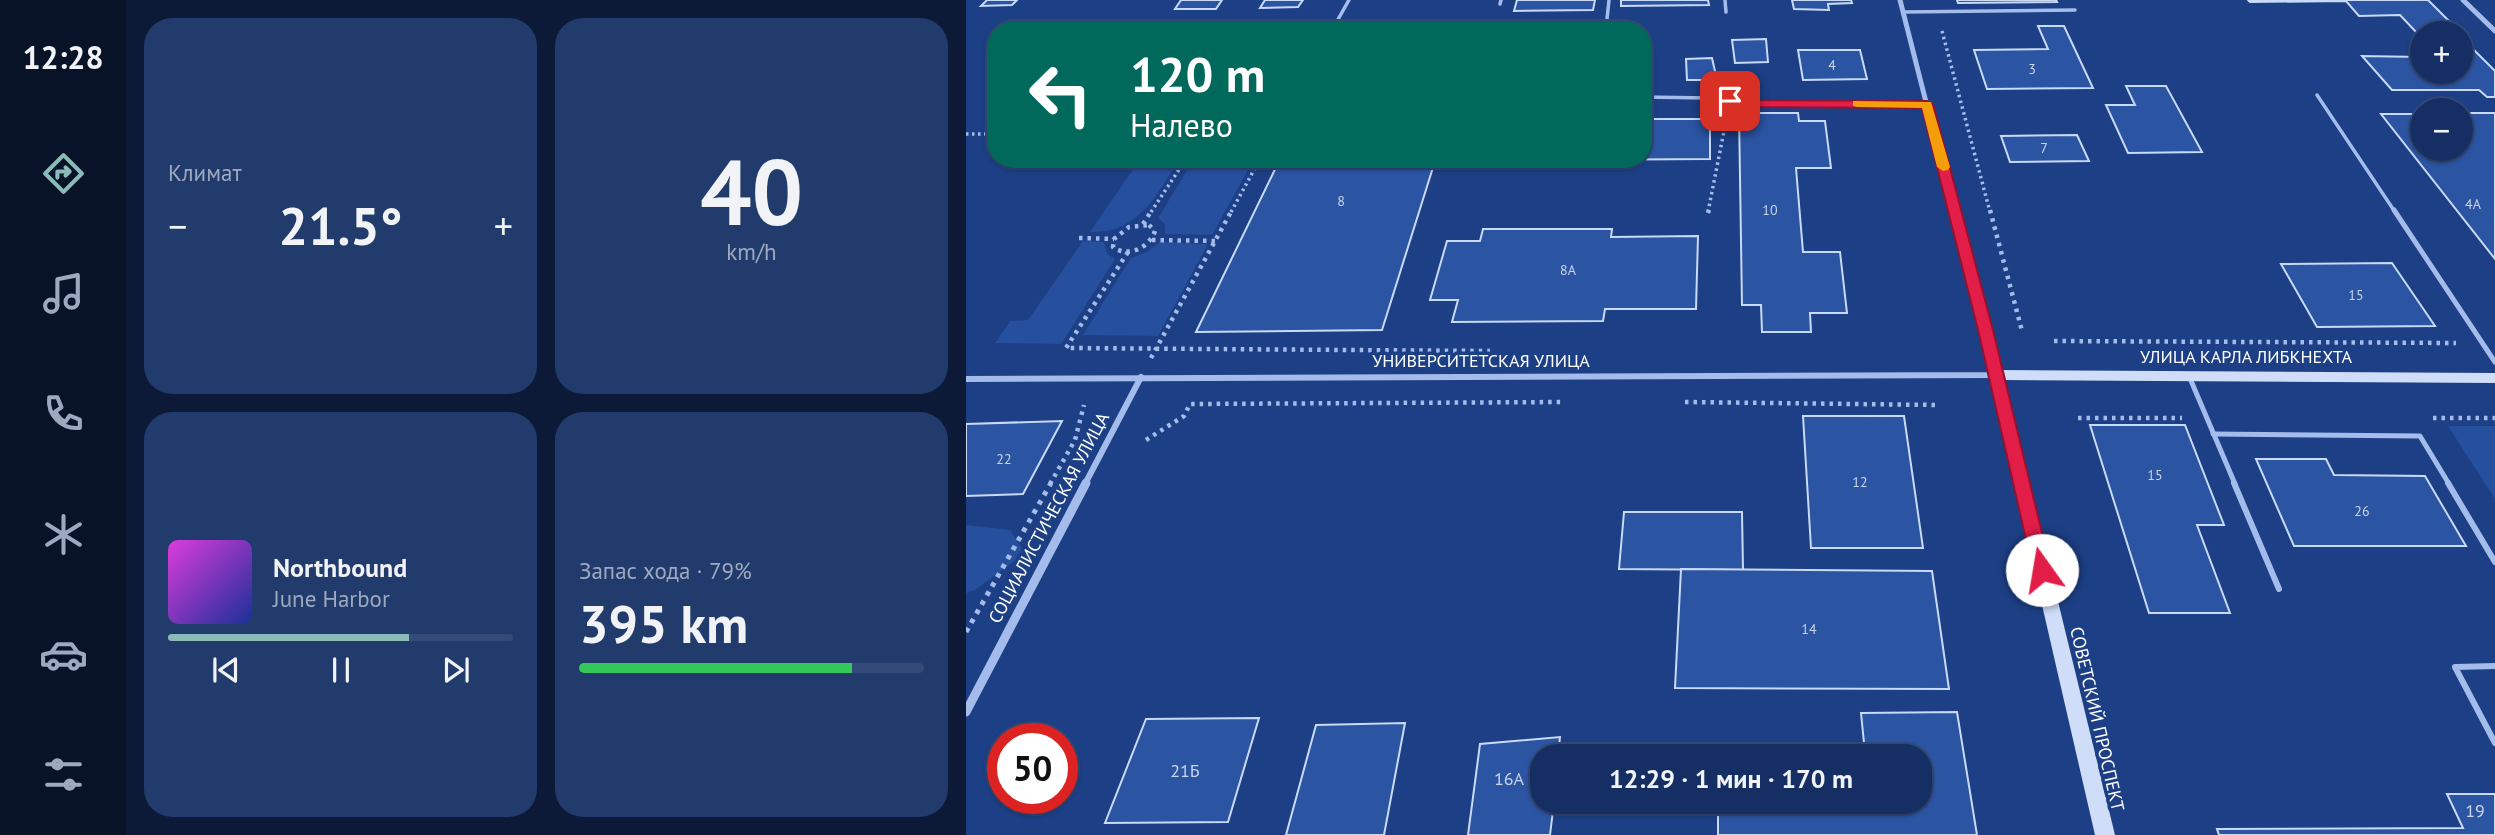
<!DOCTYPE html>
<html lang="ru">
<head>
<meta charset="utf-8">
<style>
  :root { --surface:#152f64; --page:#223b6d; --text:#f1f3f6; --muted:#9da9bf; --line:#344a78; --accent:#8bbbb9 }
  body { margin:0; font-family:"PT Sans",sans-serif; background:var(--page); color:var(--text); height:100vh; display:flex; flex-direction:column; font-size:26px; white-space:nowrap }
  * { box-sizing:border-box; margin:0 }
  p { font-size:23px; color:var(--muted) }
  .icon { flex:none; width:38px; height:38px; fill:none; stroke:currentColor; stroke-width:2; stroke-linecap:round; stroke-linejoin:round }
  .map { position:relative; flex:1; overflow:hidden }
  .side { display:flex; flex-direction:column; gap:18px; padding:18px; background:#0c1a37; width:840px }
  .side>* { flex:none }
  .top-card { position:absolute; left:21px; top:21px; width:665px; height:147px; border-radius:28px; box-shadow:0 2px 5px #0004,0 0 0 2px var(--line); background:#00695c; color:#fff; overflow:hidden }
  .buttons { position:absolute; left:1444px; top:21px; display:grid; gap:14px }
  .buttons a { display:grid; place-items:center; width:63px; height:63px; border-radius:50%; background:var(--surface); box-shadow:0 2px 5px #0004,0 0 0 2px var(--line); font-size:35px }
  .speed { position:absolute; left:21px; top:723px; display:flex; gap:14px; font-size:35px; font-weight:700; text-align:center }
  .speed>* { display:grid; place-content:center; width:91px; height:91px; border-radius:50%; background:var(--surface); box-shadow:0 2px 5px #0004,0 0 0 2px var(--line); line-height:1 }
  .speed .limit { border:10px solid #d22; background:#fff; color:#111 }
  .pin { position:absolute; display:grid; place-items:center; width:60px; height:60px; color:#fff; margin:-30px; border-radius:14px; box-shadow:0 4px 10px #0006 }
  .me { position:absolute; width:77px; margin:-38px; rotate:347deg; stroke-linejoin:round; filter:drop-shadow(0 0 5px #0008) }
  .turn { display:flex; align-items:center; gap:24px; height:147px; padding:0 28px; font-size:32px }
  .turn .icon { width:91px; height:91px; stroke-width:2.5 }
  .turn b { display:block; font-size:49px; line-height:60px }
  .big { font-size:52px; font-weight:600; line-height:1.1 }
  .side .tile { flex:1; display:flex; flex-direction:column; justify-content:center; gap:10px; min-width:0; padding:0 24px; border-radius:28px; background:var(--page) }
  .side .dial { align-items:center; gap:0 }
  .dial b { font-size:91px; line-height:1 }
  .song { display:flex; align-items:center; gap:21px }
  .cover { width:84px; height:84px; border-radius:10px; background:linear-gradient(135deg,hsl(300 70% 55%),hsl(230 70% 35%)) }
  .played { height:7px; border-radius:4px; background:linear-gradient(90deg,var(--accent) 70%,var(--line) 70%) }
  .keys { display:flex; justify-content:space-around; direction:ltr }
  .heat { display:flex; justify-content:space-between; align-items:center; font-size:38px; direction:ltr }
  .charge { height:10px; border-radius:5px; background:linear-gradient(90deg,#34c759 79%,var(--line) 0) }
  .side .tiles { flex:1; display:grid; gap:18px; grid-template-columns:repeat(2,1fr) }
  .trip { position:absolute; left:564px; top:744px; width:402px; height:70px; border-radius:28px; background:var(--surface); box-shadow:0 2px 5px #0004,0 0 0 2px var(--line); font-weight:600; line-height:70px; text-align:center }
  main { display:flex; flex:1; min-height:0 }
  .menu { display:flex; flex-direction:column; width:126px; justify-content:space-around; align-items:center; background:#081328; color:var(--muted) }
  .menu .icon { width:49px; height:49px }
  .menu .selected { color:var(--accent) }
  .menu b { font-size:32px; color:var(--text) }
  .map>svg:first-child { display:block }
</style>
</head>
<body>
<main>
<nav class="menu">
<b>12:28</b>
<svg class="icon selected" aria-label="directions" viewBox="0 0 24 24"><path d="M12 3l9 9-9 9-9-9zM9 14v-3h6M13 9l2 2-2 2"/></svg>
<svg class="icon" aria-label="music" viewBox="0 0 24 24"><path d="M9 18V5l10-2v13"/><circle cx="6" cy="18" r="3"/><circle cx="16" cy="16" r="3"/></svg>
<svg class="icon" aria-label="phone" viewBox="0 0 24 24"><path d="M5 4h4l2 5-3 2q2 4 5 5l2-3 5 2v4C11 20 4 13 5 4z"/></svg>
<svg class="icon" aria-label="climate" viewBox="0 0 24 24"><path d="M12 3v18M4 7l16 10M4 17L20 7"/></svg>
<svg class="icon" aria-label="car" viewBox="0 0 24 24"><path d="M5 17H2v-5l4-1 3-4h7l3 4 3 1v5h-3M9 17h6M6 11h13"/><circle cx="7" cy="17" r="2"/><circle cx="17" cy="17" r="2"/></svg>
<svg class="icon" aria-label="filters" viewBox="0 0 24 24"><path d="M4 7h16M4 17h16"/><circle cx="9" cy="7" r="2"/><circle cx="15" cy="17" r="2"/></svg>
</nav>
<section class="side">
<div class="tiles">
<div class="tile"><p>Климат</p>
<div class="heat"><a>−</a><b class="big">21.5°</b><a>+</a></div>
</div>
<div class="tile dial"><b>40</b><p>km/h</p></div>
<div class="tile">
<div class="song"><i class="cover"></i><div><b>Northbound</b><p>June Harbor</p></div></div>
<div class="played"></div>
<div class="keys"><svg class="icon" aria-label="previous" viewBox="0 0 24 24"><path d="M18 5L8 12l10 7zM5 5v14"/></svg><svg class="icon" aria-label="pause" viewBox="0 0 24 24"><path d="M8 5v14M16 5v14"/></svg><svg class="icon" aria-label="next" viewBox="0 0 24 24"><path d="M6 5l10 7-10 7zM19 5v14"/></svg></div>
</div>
<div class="tile"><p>Запас хода · 79%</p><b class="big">395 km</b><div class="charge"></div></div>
</div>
</section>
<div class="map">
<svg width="1529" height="835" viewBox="0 0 1529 835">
  <rect width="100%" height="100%" fill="#1c3f85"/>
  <!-- green -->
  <g fill="#264f9e">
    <path d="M174,159h40c-25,37 -40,74 -90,73z"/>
    <polygon points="228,159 288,159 246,235 199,234 199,224 192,218"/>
    <polygon points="117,241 138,242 141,254 149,259 95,344 29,343 44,321 62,320"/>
    <polygon points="194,242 242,244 192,336 117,335 165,258 181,252"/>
    <polygon points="1482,426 1529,426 1529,499"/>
    <polygon points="0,525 44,530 59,553 9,590 0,593"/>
  </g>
  <!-- building -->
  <g fill="#2b54a3" stroke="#c9d9f8" stroke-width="2">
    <polygon points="21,0 51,0 46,5 15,6"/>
    <polygon points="215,0 256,0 250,9 209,9"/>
    <polygon points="299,0 337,0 332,7 294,8"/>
    <polygon points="551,0 629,0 627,10 548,11"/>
    <polygon points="655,0 742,0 743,5 655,6"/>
    <polygon points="826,0 885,0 886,3 862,4 863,10 828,9"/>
    <polygon points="991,0 1090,0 1091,2 992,3"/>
    <polygon points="1282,0 1462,0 1495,33 1451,33 1434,15 1393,16 1380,1 1284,2"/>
    <polygon points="255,22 271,22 266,30 250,30"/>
    <polygon points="276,23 306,23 301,30 271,30"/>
    <polygon points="1072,26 1098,26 1127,88 1021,89 1008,50 1082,49"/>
    <polygon points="800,39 802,62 769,63 766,40"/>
    <polygon points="1494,48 1506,48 1529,71 1529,97 1521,97 1513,90 1426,90 1396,56 1456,57 1456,72 1494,72"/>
    <polygon points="832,50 894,50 901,79 837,80"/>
    <polygon points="746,58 751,80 721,80 720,59"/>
    <polygon points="1160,86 1200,86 1236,152 1162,153 1140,105 1169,105"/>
    <polygon points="773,113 832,113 833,121 859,121 865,168 830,168 837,252 874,252 881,313 844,313 845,332 796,332 795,305 776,305"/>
    <polygon points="1494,113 1529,113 1529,259 1415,114 1456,114 1456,149 1494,149"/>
    <polygon points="677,119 744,119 744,159 469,161 416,330 230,332 314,159 677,159"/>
    <polygon points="1111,135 1123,161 1044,162 1035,136"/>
    <polygon points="517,229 646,229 645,237 732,236 730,309 639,309 637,321 486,322 492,300 464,300 481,241 514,241"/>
    <polygon points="1426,263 1469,326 1351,327 1315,264"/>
    <polygon points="837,416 938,416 957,548 845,548"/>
    <polygon points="96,421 57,494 0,496 0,424"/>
    <polygon points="1124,425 1219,425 1258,525 1231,525 1264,613 1183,613"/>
    <polygon points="1290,459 1360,459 1368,475 1459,476 1500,546 1328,546"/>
    <polygon points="658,512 776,512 777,570 653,569"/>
    <polygon points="715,569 966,571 983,689 709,688"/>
    <polygon points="991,712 1011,835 752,835 752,802 954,802 954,756 752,756 752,744 898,743 895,713"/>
    <polygon points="293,718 262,822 139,823 180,719"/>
    <polygon points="439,723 418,835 320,835 350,725"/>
    <polygon points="594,737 592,756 576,756 576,802 588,802 584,835 502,835 514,744"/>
    <polygon points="1481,794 1529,794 1529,835 1253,835 1251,829 1497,828"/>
  </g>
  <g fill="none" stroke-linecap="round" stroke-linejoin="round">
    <!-- path-far2 -->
    <g stroke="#a4bceb" stroke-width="3.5" stroke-dasharray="2.5 3.5" stroke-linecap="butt">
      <polyline points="976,31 1024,212"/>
      <polyline points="0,134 30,134"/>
      <polyline points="185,212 220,159"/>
      <polyline points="265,212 294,159"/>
      <polyline points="742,212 760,121"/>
    </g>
    <!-- path-far1 -->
    <g stroke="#a4bceb" stroke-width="4.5" stroke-dasharray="3.5 5" stroke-linecap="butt">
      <polyline points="1024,210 1056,331"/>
      <polyline points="742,213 743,210"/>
      <polyline points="177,224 186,210"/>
      <path d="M183,225l6,6c-6,17 -27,27 -42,16l1,-8 15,-12z"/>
      <polyline points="113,238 148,239"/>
      <polyline points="186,240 250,241"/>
      <polyline points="162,252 100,348 524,351"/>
      <polyline points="1088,341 1490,343"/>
      <polyline points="185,358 266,210"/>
      <polyline points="719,402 971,405"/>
      <polyline points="1112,418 1216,418"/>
      <polyline points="1467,418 1529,418"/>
      <polyline points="180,440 218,416 224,404 599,402"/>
      <polyline points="84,484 109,440 118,405"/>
    </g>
    <!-- path -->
    <polyline stroke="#a4bceb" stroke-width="5" stroke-dasharray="4.5 6" stroke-linecap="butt" points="0,632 85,483"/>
    <!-- lane-far2 -->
    <g stroke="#a4bceb" stroke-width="3.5">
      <polyline points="759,0 760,12"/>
      <polyline points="534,4 535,0"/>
      <polyline points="937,12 1109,10"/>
      <polyline points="641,19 643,0"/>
      <polyline points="366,30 383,0"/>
      <polyline points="1351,95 1429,212"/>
      <polyline points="677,97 744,98 777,104 961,104"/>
    </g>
    <!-- lane-far1 -->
    <g stroke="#a4bceb" stroke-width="5">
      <polyline points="1428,210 1529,362"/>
      <polyline points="1223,376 1269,484"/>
      <polyline points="1247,434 1454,436 1483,484"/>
    </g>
    <!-- lane -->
    <g stroke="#a4bceb" stroke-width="6">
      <polyline points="1268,483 1313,589"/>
      <polyline points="1482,483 1529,562"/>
      <polyline points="1529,666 1489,667 1529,743"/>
    </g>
    <!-- street-far2 -->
    <g stroke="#a4bceb" stroke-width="5">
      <polyline points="934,0 988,212"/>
      <polyline points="1497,0 1529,31"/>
    </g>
    <!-- street-far1 -->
    <g stroke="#a4bceb" stroke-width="6">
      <polyline points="0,379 1030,375 988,210"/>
      <polyline points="119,484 175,377"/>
    </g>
    <!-- street -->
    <polyline stroke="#a4bceb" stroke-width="9" points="0,712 120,483"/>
    <!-- secondary -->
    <polygon fill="#d0ddf8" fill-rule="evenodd" points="1030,370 1529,373 1529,383 1038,380 1149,835 1129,835 1023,375"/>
  </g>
  <!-- route -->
  <polygon fill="#e11d48" stroke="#92132f" stroke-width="2" points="764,98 777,100 961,101 967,104 1027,330 1085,570 1082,576 1076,578 1070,576 1067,570 1012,330 956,108 777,107 760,104 758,101"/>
  <!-- slow -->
  <polygon fill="#f59e0b" points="887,101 965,102 984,167 982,170 977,171 971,167 956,108 891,107 887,106"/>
  <g text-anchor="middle" stroke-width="7" stroke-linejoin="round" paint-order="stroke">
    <!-- number labels -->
    <g font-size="14" fill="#cad4e8">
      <text x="866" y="70">4</text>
      <text x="1066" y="74">3</text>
      <text x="1078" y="153">7</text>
      <text x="375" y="206">8</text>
      <text x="1507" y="209">4А</text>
      <text x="804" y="215">10</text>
      <text x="602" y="275">8А</text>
      <text x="1390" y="300">15</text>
      <text x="38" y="464">22</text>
      <text x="1189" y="480">15</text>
      <text x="894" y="487">12</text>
      <text x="1396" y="516">26</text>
      <text x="843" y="634">14</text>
    </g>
    <!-- street labels -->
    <g font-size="18" fill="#fff" stroke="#1c3f85">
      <text x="1280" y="363">УЛИЦА КАРЛА ЛИБКНЕХТА</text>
      <text x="515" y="367">УНИВЕРСИТЕТСКАЯ УЛИЦА</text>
      <text transform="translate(83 518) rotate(-62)" y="6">СОЦИАЛИСТИЧЕСКАЯ УЛИЦА</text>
      <text transform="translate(1131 719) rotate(77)" y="6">СОВЕТСКИЙ ПРОСПЕКТ</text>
    </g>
    <!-- near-number labels -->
    <g font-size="18" fill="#cad4e8">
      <text x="219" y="777">21Б</text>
      <text x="543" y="785">16А</text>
      <text x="1509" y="817">19</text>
    </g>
  </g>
</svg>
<div class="buttons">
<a>+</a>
<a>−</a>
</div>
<div class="speed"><div class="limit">50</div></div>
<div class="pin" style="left:764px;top:101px;background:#d93025"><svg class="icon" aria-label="arrive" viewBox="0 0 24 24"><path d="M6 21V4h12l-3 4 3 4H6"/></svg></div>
<svg class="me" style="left:1076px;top:570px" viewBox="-20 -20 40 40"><circle r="19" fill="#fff"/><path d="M0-13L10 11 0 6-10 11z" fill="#e11d48"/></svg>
<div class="trip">12:29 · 1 мин · 170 m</div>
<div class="top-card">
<div class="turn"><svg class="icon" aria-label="left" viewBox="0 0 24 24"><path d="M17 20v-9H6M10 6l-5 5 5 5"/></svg><div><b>120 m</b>Налево</div></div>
</div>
</div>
</main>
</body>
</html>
